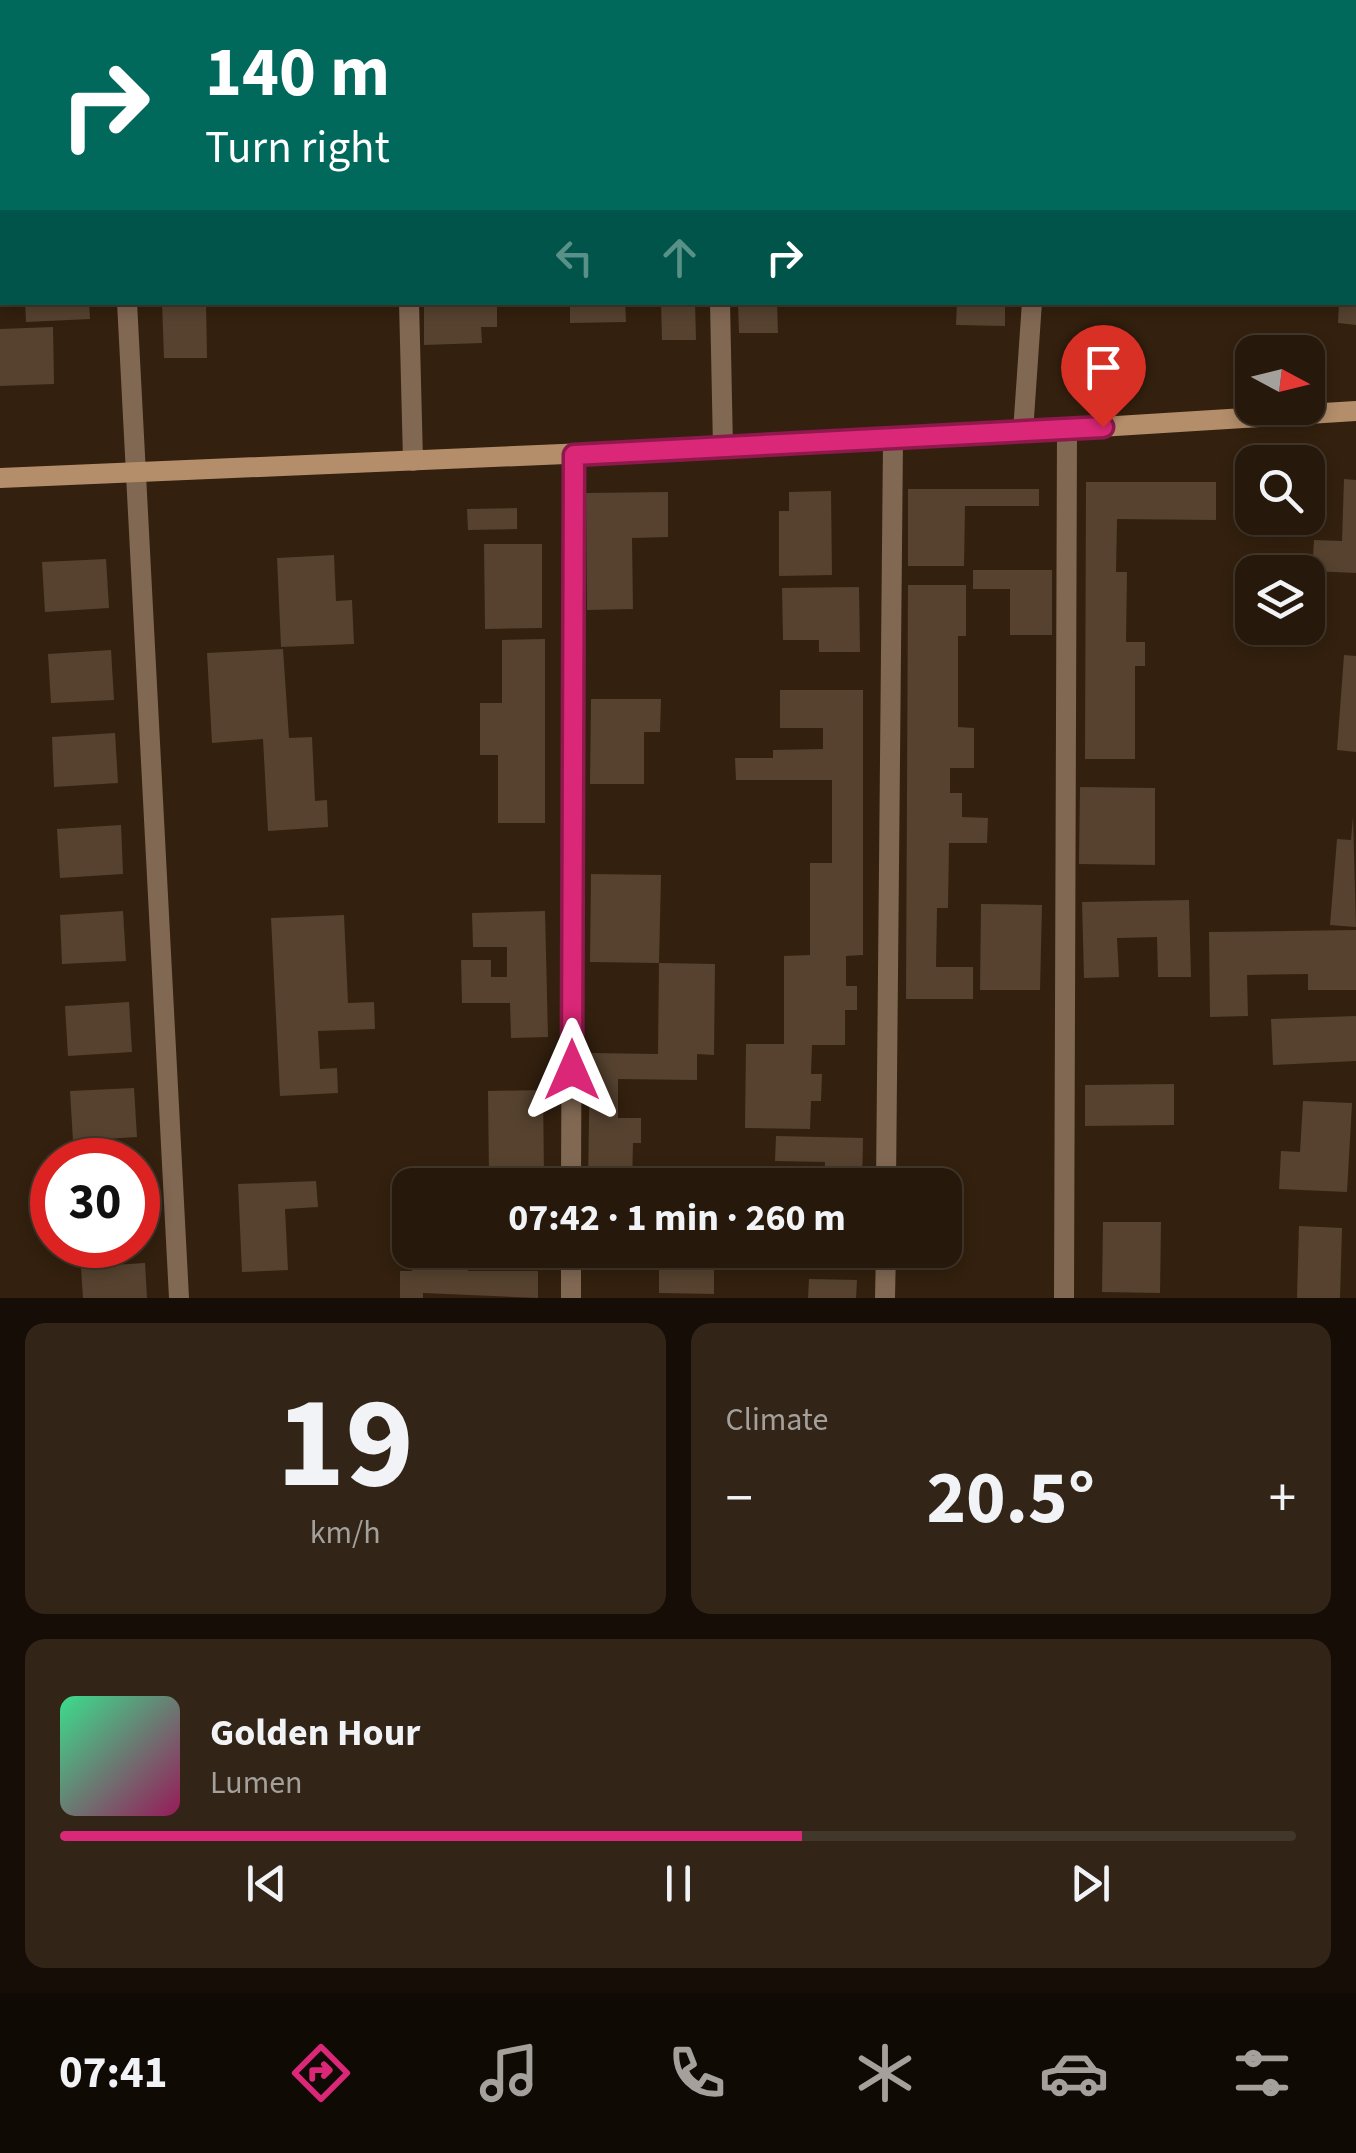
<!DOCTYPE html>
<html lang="en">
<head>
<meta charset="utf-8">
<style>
  :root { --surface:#26180a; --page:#322518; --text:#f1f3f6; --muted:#a4a09c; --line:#42372b; --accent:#db2777 }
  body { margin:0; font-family:"Source Sans 3",sans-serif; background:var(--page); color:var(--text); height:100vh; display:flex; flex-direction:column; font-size:38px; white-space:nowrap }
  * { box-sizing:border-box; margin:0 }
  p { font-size:32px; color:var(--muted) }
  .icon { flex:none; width:55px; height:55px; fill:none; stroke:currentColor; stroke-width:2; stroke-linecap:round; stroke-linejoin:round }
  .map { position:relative; height:1298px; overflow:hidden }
  .details { display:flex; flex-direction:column; gap:25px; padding:25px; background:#150d06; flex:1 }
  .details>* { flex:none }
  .top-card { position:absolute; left:0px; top:0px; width:1358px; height:305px; box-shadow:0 5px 15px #0003,0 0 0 2px var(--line); background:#00695c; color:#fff; overflow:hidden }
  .needle { width:65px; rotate:97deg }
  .buttons { position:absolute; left:1235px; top:335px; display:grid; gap:20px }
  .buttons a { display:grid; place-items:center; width:90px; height:90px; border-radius:20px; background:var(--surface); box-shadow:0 5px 15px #0003,0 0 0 2px var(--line); font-size:50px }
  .speed { position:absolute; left:30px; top:1138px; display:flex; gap:20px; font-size:50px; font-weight:700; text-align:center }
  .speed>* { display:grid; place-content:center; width:130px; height:130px; border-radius:50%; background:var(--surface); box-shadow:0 5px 15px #0003,0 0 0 2px var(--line); line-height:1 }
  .speed .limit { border:15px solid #d22; background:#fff; color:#111 }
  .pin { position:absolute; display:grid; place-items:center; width:85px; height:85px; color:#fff; margin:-102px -42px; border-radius:50% 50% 50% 0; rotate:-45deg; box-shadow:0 0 10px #0007 }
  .pin .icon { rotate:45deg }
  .me { position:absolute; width:110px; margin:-55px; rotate:0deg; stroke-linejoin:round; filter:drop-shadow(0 0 8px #0008) }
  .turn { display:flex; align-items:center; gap:35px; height:210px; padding:0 40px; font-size:45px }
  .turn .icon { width:130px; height:130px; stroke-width:2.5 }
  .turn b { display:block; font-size:70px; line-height:85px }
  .lanes { display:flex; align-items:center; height:95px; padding:0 40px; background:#0003; justify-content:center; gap:50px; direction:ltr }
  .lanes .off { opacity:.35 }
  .big { font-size:75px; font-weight:700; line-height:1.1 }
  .details .widget { flex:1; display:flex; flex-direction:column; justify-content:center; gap:15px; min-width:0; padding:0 35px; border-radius:20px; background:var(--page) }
  .details .dial { align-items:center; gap:0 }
  .dial b { font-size:130px; line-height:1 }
  .song { display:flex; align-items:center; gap:30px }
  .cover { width:120px; height:120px; border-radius:15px; background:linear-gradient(135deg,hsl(150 70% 55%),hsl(330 70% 35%)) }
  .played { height:10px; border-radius:5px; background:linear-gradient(90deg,var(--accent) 60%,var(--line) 60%) }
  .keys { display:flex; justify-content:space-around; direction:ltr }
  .heat { display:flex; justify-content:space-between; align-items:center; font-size:55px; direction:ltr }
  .details .tiles { flex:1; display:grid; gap:25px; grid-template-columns:1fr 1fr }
  .widget:last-child { grid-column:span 2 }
  .trip { position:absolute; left:392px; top:1168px; width:570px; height:100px; border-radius:20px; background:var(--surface); box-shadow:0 5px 15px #0003,0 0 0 2px var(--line); font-weight:700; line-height:100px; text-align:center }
  .tabs { display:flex; height:160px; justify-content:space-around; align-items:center; background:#0f0a04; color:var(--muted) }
  .tabs .icon { width:70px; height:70px }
  .tabs .selected { color:var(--accent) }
  .tabs b { font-size:45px; color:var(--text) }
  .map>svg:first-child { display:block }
</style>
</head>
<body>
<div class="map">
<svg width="1356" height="1298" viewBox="0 0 1356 1298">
  <rect width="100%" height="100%" fill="#33200e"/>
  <!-- building -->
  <g fill="#56422f">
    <polygon points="25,302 89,302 90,319 26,322"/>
    <polygon points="162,302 206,302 207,358 164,358"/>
    <polygon points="424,302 497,302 497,327 481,327 482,343 424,345"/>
    <polygon points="570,302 625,302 626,322 570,323"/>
    <polygon points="661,302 695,302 696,340 662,340"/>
    <polygon points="738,302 777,302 778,333 739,333"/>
    <polygon points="957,302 1005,302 1005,326 956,325"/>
    <polygon points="1339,302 1356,302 1356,325 1338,323"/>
    <polygon points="53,327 54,384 0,386 0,329"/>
    <polygon points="1344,479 1356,480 1356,573 1312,571 1314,540 1342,541"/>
    <polygon points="1086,482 1216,482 1216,520 1117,519 1116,572 1127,572 1126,642 1145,642 1145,666 1135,666 1135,759 1085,759"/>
    <polygon points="908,489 1039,489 1039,506 965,506 964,566 908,566"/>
    <polygon points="831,491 832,575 779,576 779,511 789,511 789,492"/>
    <polygon points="668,492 668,537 632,538 633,609 587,610 586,493"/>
    <polygon points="517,508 517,529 468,530 467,509"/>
    <polygon points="484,544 542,544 542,628 485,629"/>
    <polygon points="334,555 336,601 352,600 354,644 281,647 277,558"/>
    <polygon points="106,559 109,608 45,612 42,562"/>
    <polygon points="973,570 1052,570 1052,635 1010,635 1010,589 973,589"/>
    <polygon points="908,585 966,585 966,636 958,636 958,727 974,728 974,768 950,768 950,793 962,793 962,817 988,818 987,843 949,843 948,908 937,908 936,967 973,967 973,999 906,999"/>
    <polygon points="859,587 860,652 819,652 819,640 783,640 782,588"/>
    <polygon points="545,639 545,823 498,823 498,755 480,755 480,703 502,703 502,640"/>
    <polygon points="283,649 289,738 312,737 315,801 327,800 328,827 268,831 263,739 212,743 207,653"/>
    <polygon points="111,650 114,700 51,703 48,654"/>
    <polygon points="1344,655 1356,656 1356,752 1337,750"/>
    <polygon points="780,690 863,690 863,955 846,956 846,986 857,986 857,1010 845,1010 845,1045 812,1045 811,1074 822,1074 821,1101 811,1101 810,1129 745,1128 746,1044 784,1044 784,956 810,955 810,863 832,863 832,780 736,780 735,758 773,758 773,750 823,749 823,728 780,728"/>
    <polygon points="591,699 661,699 660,732 644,732 644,784 590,784"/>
    <polygon points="115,733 118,783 54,787 52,737"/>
    <polygon points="1080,787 1155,788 1155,865 1079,864"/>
    <polygon points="1353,816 1356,927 1330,925 1337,839 1351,840"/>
    <polygon points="121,825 123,874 60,878 57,829"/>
    <polygon points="591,874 661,875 659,963 590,962"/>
    <polygon points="1189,900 1191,977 1158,977 1157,937 1117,938 1119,977 1084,978 1082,902"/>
    <polygon points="981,904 1042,905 1040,990 980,990"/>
    <polygon points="123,911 126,961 62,964 60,915"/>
    <polygon points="545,911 548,1037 511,1038 510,1003 462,1003 461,960 491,960 491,977 507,977 507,947 473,947 472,913"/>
    <polygon points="344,915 348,1003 374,1002 375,1029 318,1031 320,1069 337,1068 338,1093 280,1096 271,918"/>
    <polygon points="1356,930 1356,990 1308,990 1308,974 1247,975 1248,1016 1210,1017 1209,932"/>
    <polygon points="659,963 715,964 714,1055 697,1054 697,1080 618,1079 618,1118 641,1118 641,1143 633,1143 632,1185 588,1185 590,1053 658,1054"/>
    <polygon points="129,1002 132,1052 68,1056 65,1006"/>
    <polygon points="1356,1016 1356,1061 1273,1065 1271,1019"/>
    <polygon points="1174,1084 1174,1125 1085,1126 1085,1085"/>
    <polygon points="134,1088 137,1137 73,1141 70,1091"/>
    <polygon points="543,1090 544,1176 489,1176 488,1091"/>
    <polygon points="1303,1101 1352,1103 1347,1192 1279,1189 1281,1151 1300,1152"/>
    <polygon points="776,1136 863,1138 862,1185 824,1185 825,1162 775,1161"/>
    <polygon points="316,1181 318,1207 285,1209 288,1270 242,1272 238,1184"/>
    <polygon points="1103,1222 1161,1222 1160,1293 1102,1292"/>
    <polygon points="1299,1226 1342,1228 1340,1298 1297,1298"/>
    <polygon points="412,1250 469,1250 468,1271 538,1271 538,1298 423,1293 423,1298 400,1298 400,1271 412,1271"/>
    <polygon points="583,1250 714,1250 714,1294 659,1293 659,1255 583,1255"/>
    <polygon points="145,1263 147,1298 83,1298 81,1267"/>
    <polygon points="809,1279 857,1280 856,1298 808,1298"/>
  </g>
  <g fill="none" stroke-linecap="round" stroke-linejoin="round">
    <!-- street -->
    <g stroke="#806853" stroke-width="20">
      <polyline points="112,0 112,2"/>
      <polyline points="402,0 402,2"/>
      <polyline points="713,0 713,2"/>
      <polyline points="1038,2 1038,0"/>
      <polyline points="127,302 179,1298"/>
      <polyline points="409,302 413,461"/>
      <polyline points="720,302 723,448"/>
      <polyline points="1023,432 1032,302"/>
      <polyline points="571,1185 574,455"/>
      <polyline points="886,1185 893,440"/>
      <polyline points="571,1298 571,1250"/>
      <polyline points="885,1298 886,1250"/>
      <polyline points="1064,1298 1067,429"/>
    </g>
    <!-- secondary -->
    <polyline stroke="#b48e6b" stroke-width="20" points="0,478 893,440 1356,411"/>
  </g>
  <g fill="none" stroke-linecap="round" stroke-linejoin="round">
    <defs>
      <polyline id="route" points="572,1070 574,455 1103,427"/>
    </defs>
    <!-- route casing -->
    <use href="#route" stroke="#8e194d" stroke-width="25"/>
    <!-- route -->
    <use href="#route" stroke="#db2777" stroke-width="18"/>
  </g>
</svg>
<div class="buttons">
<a><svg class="needle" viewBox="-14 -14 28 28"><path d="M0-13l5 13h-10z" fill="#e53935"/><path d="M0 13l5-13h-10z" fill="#a4a09c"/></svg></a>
<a><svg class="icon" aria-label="search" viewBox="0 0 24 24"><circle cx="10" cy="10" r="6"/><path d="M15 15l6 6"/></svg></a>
<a><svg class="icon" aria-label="layers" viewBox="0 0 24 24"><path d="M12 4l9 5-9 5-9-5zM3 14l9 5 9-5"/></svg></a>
</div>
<div class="speed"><div class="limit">30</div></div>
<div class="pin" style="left:1103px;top:427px;background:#d93025"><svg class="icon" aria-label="arrive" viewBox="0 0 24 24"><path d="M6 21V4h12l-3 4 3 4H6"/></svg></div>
<svg class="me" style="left:572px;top:1070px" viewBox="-20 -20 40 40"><path d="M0-17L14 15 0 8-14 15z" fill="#db2777" stroke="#fff" stroke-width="4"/></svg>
<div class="trip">07:42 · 1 min · 260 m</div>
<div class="top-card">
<div class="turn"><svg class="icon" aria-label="right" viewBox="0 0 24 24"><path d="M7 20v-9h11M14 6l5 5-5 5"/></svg><div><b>140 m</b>Turn right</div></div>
<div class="lanes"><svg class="icon off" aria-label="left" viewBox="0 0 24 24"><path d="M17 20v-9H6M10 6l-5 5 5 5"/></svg><svg class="icon off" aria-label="ahead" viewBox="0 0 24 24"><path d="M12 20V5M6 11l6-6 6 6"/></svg><svg class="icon" aria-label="right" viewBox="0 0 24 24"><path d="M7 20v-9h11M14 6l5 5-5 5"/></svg></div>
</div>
</div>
<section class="details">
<div class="tiles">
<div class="widget dial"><b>19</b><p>km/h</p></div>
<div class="widget"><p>Climate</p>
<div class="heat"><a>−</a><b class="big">20.5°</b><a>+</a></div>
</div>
<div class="widget">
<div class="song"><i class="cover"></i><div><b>Golden Hour</b><p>Lumen</p></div></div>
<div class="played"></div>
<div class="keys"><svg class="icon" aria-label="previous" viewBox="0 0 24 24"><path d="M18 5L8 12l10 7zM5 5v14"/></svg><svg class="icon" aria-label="pause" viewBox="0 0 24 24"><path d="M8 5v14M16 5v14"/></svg><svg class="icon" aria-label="next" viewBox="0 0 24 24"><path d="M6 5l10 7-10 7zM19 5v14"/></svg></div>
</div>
</div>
</section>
<nav class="tabs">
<b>07:41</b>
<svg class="icon selected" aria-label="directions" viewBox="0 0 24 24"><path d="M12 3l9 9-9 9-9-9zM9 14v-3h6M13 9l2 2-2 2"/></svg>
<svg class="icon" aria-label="music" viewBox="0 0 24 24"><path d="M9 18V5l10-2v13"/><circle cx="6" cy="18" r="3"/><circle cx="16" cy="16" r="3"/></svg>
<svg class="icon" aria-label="phone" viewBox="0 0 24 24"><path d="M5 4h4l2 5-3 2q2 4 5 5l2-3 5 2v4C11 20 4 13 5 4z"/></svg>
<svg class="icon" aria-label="climate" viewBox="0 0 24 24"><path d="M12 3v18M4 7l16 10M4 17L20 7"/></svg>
<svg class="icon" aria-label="car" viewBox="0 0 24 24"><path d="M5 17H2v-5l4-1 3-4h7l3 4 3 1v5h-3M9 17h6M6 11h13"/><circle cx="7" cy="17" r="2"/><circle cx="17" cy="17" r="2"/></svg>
<svg class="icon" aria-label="filters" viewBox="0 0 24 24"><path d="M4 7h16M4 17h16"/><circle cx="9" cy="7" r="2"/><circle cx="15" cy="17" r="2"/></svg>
</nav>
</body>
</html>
